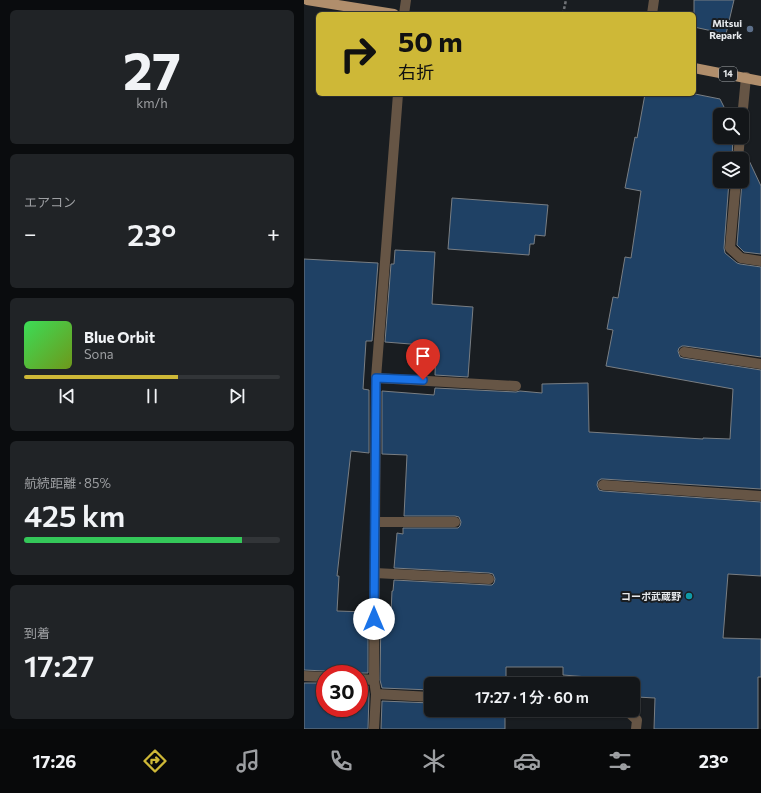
<!DOCTYPE html>
<html lang="ja">
<head>
<meta charset="utf-8">
<style>
  :root { --surface:#131619; --page:#202326; --text:#f1f3f6; --muted:#9d9fa2; --line:#323538; --accent:#ceb837 }
  body { margin:0; font-family:Commissioner,"Noto Sans JP",sans-serif; background:var(--page); color:var(--text); height:100vh; display:flex; flex-direction:column; font-size:15px; white-space:nowrap }
  * { box-sizing:border-box; margin:0 }
  p { font-size:13px; color:var(--muted) }
  .icon { flex:none; width:22px; height:22px; fill:none; stroke:currentColor; stroke-width:2; stroke-linecap:round; stroke-linejoin:round }
  .map { position:relative; flex:1; overflow:hidden }
  .details { display:flex; flex-direction:column; gap:10px; padding:10px; background:#0a0c0e; width:304px }
  .details>* { flex:none }
  .guide { position:absolute; left:12px; top:12px; width:380px; height:84px; border-radius:6px; box-shadow:0 1px 3px #0004,0 0 0 1px var(--line); background:#ceb837; color:#111; overflow:hidden }
  .fabs { position:absolute; left:409px; top:108px; display:grid; gap:8px }
  .fabs a { display:grid; place-items:center; width:36px; height:36px; border-radius:6px; background:var(--surface); box-shadow:0 1px 3px #0004,0 0 0 1px var(--line); font-size:20px }
  .speed { position:absolute; left:12px; top:665px; display:flex; gap:8px; font-size:20px; font-weight:700; text-align:center }
  .speed>* { display:grid; place-content:center; width:52px; height:52px; border-radius:50%; background:var(--surface); box-shadow:0 1px 3px #0004,0 0 0 1px var(--line); line-height:1 }
  .speed .limit { border:6px solid #d22; background:#fff; color:#111 }
  .pin { position:absolute; display:grid; place-items:center; width:34px; height:34px; color:#fff; margin:-41px -17px; border-radius:50% 50% 50% 0; rotate:-45deg; box-shadow:0 0 4px #0007 }
  .pin .icon { rotate:45deg }
  .me { position:absolute; width:44px; margin:-22px; rotate:0deg; stroke-linejoin:round; filter:drop-shadow(0 0 3px #0008) }
  .turn { display:flex; align-items:center; gap:14px; height:84px; padding:0 16px; font-size:18px }
  .turn .icon { width:52px; height:52px; stroke-width:2.5 }
  .turn b { display:block; font-size:28px; line-height:34px }
  .big { font-size:30px; font-weight:600; line-height:1.1 }
  .details .tile { flex:1; display:flex; flex-direction:column; justify-content:center; gap:6px; min-width:0; padding:0 14px; border-radius:6px; background:var(--page) }
  .details .dial { align-items:center; gap:0 }
  .dial b { font-size:52px; line-height:1 }
  .song { display:flex; align-items:center; gap:12px }
  .cover { width:48px; height:48px; border-radius:6px; background:linear-gradient(135deg,hsl(130 70% 55%),hsl(80 70% 35%)) }
  .played { height:4px; border-radius:2px; background:linear-gradient(90deg,var(--accent) 60%,var(--line) 60%) }
  .keys { display:flex; justify-content:space-around; direction:ltr }
  .heat { display:flex; justify-content:space-between; align-items:center; font-size:22px; direction:ltr }
  .charge { height:6px; border-radius:3px; background:linear-gradient(90deg,#34c759 85%,var(--line) 0) }
  .trip { position:absolute; left:120px; top:677px; width:216px; height:40px; border-radius:6px; background:var(--surface); box-shadow:0 1px 3px #0004,0 0 0 1px var(--line); font-weight:600; line-height:40px; text-align:center }
  .tab-bar { display:flex; height:64px; justify-content:space-around; align-items:center; background:#08090a; color:var(--muted) }
  .tab-bar .icon { width:28px; height:28px }
  .tab-bar .active { color:var(--accent) }
  .tab-bar b { font-size:18px; color:var(--text) }
  main { display:flex; flex:1; min-height:0 }
  .map>svg:first-child { display:block }
</style>
</head>
<body>
<main>
<section class="details">
<div class="tile dial"><b>27</b><p>km/h</p></div>
<div class="tile"><p>エアコン</p>
<div class="heat"><a>−</a><b class="big">23°</b><a>+</a></div>
</div>
<div class="tile">
<div class="song"><i class="cover"></i><div><b>Blue Orbit</b><p>Sona</p></div></div>
<div class="played"></div>
<div class="keys"><svg class="icon" aria-label="previous" viewBox="0 0 24 24"><path d="M18 5L8 12l10 7zM5 5v14"/></svg><svg class="icon" aria-label="pause" viewBox="0 0 24 24"><path d="M8 5v14M16 5v14"/></svg><svg class="icon" aria-label="next" viewBox="0 0 24 24"><path d="M6 5l10 7-10 7zM19 5v14"/></svg></div>
</div>
<div class="tile"><p>航続距離 · 85%</p><b class="big">425 km</b><div class="charge"></div></div>
<div class="tile"><p>到着</p><b class="big">17:27</b></div>
</section>
<div class="map">
<svg width="457" height="729" viewBox="0 0 457 729">
  <rect width="100%" height="100%" fill="#191d21"/>
  <!-- building -->
  <g fill="#1f4165" stroke="#797e83">
    <polygon points="390,0 430,0 422,34 390,27"/>
    <polygon points="341,94 391,94 416,99 424,115 416,115 416,137 429,137 428,159 416,159 416,181 425,181 420,248 421,253 433,263 436,264 457,267 457,357 381,346 378,346 375,348 374,351 376,357 379,358 457,370 457,489 299,479 297,479 294,481 293,485 295,490 299,491 457,502 457,576 424,574 419,638 457,639 457,677 454,677 454,729 350,729 351,698 333,697 334,681 259,675 259,667 202,667 202,684 127,684 127,690 78,688 76,680 77,613 87,613 88,591 89,591 90,580 185,585 188,585 190,583 191,579 189,574 185,573 90,568 93,533 99,534 99,528 154,528 156,526 157,522 155,517 151,516 100,516 103,455 78,454 78,391 130,395 131,388 212,392 216,391 238,393 238,384 284,383 285,432 399,439 399,438 426,439 429,389 302,366 309,330 303,329 309,297 314,298 321,257 327,258 337,191 321,188 331,137 333,138"/>
    <polygon points="441,152 457,186 457,254 440,252 433,245 438,182 438,164 440,160"/>
    <polygon points="148,198 244,205 241,236 231,235 230,244 226,244 225,255 144,249"/>
    <polygon points="91,250 131,252 128,304 169,307 164,377 131,375 132,346 81,342 87,264 90,264"/>
    <polygon points="0,259 74,263 68,341 62,341 59,389 65,390 65,453 47,451 33,576 35,576 33,611 64,612 64,673 55,673 51,674 27,674 25,672 21,671 0,670"/>
    <polygon points="0,683 21,683 21,708 55,708 55,686 64,686 65,694 64,729 0,729"/>
    <polygon points="78,701 127,703 127,710 201,710 201,729 77,729"/>
  </g>
  <g fill="none" stroke-linecap="round" stroke-linejoin="round">
    <!-- path -->
    <polyline stroke="#707377" stroke-width="2.5" stroke-dasharray="3 2" stroke-linecap="butt" points="259,14 262,0"/>
    <!-- lane -->
    <g stroke="#665545" stroke-width="10">
      <polyline points="348,14 350,0"/>
      <polyline points="380,352 457,364"/>
      <polyline points="72,378 212,386"/>
      <polyline points="299,485 457,496"/>
      <polyline points="71,522 151,522"/>
      <polyline points="71,573 185,579"/>
      <polyline points="72,694 127,697"/>
      <polyline points="322,710 333,720 332,729"/>
    </g>
    <!-- street -->
    <g stroke="#665545" stroke-width="10">
      <polyline points="100,14 102,0"/>
      <polyline points="438,119 442,77"/>
      <polyline points="434,159 436,137"/>
      <polyline points="432,181 426,248 437,258 457,261"/>
      <polyline points="0,676 21,677"/>
      <polyline points="55,679 70,680"/>
      <polyline points="70,729 72,694 70,680 72,378 94,94"/>
    </g>
    <!-- primary -->
    <g stroke="#b08e6c" stroke-width="10">
      <polyline points="3,0 90,14"/>
      <polyline points="390,68 457,81"/>
    </g>
  </g>
  <g fill="none" stroke-linecap="round" stroke-linejoin="round">
    <defs>
      <polyline id="route" points="70,619 72,378 119,380"/>
    </defs>
    <!-- route casing -->
    <use href="#route" stroke="#114b97" stroke-width="10"/>
    <!-- route -->
    <use href="#route" stroke="#1a73e8" stroke-width="7"/>
  </g>
  <!-- markers -->
  <circle fill="#5c6f8a" stroke="#191d21" stroke-width="1.5" cx="446" cy="29" r="4"/>
  <circle fill="#0f9aa8" stroke="#191d21" stroke-width="1.5" cx="385" cy="596" r="4"/>
  <g text-anchor="middle" stroke-width="4" stroke-linejoin="round" paint-order="stroke">
    <!-- shield labels -->
    <rect fill="#191d21" stroke="#a8acaf" stroke-width="1" x="415" y="67" width="18" height="14" rx="3"/>
    <g font-size="9" font-weight="bold" fill="#e6e9ec">
      <text x="424" y="77">14</text>
    </g>
    <!-- poi labels -->
    <g font-size="10" font-weight="bold" fill="#e6e9ec" stroke="#191d21" text-anchor="end">
      <text x="438" y="27">Mitsui<tspan x="438" dy="12">Repark</tspan></text>
      <text x="377" y="600">コーポ武蔵野</text>
    </g>
  </g>
</svg>
<div class="fabs">
<a><svg class="icon" aria-label="search" viewBox="0 0 24 24"><circle cx="10" cy="10" r="6"/><path d="M15 15l6 6"/></svg></a>
<a><svg class="icon" aria-label="layers" viewBox="0 0 24 24"><path d="M12 4l9 5-9 5-9-5zM3 14l9 5 9-5"/></svg></a>
</div>
<div class="speed"><div class="limit">30</div></div>
<div class="pin" style="left:119px;top:380px;background:#d93025"><svg class="icon" aria-label="arrive" viewBox="0 0 24 24"><path d="M6 21V4h12l-3 4 3 4H6"/></svg></div>
<svg class="me" style="left:70px;top:619px" viewBox="-20 -20 40 40"><circle r="19" fill="#fff"/><path d="M0-13L10 11 0 6-10 11z" fill="#1a73e8"/></svg>
<div class="trip">17:27 · 1 分 · 60 m</div>
<div class="guide">
<div class="turn"><svg class="icon" aria-label="right" viewBox="0 0 24 24"><path d="M7 20v-9h11M14 6l5 5-5 5"/></svg><div><b>50 m</b>右折</div></div>
</div>
</div>
</main>
<nav class="tab-bar">
<b>17:26</b>
<svg class="icon active" aria-label="directions" viewBox="0 0 24 24"><path d="M12 3l9 9-9 9-9-9zM9 14v-3h6M13 9l2 2-2 2"/></svg>
<svg class="icon" aria-label="music" viewBox="0 0 24 24"><path d="M9 18V5l10-2v13"/><circle cx="6" cy="18" r="3"/><circle cx="16" cy="16" r="3"/></svg>
<svg class="icon" aria-label="phone" viewBox="0 0 24 24"><path d="M5 4h4l2 5-3 2q2 4 5 5l2-3 5 2v4C11 20 4 13 5 4z"/></svg>
<svg class="icon" aria-label="climate" viewBox="0 0 24 24"><path d="M12 3v18M4 7l16 10M4 17L20 7"/></svg>
<svg class="icon" aria-label="car" viewBox="0 0 24 24"><path d="M5 17H2v-5l4-1 3-4h7l3 4 3 1v5h-3M9 17h6M6 11h13"/><circle cx="7" cy="17" r="2"/><circle cx="17" cy="17" r="2"/></svg>
<svg class="icon" aria-label="filters" viewBox="0 0 24 24"><path d="M4 7h16M4 17h16"/><circle cx="9" cy="7" r="2"/><circle cx="15" cy="17" r="2"/></svg>
<b>23°</b>
</nav>
</body>
</html>
